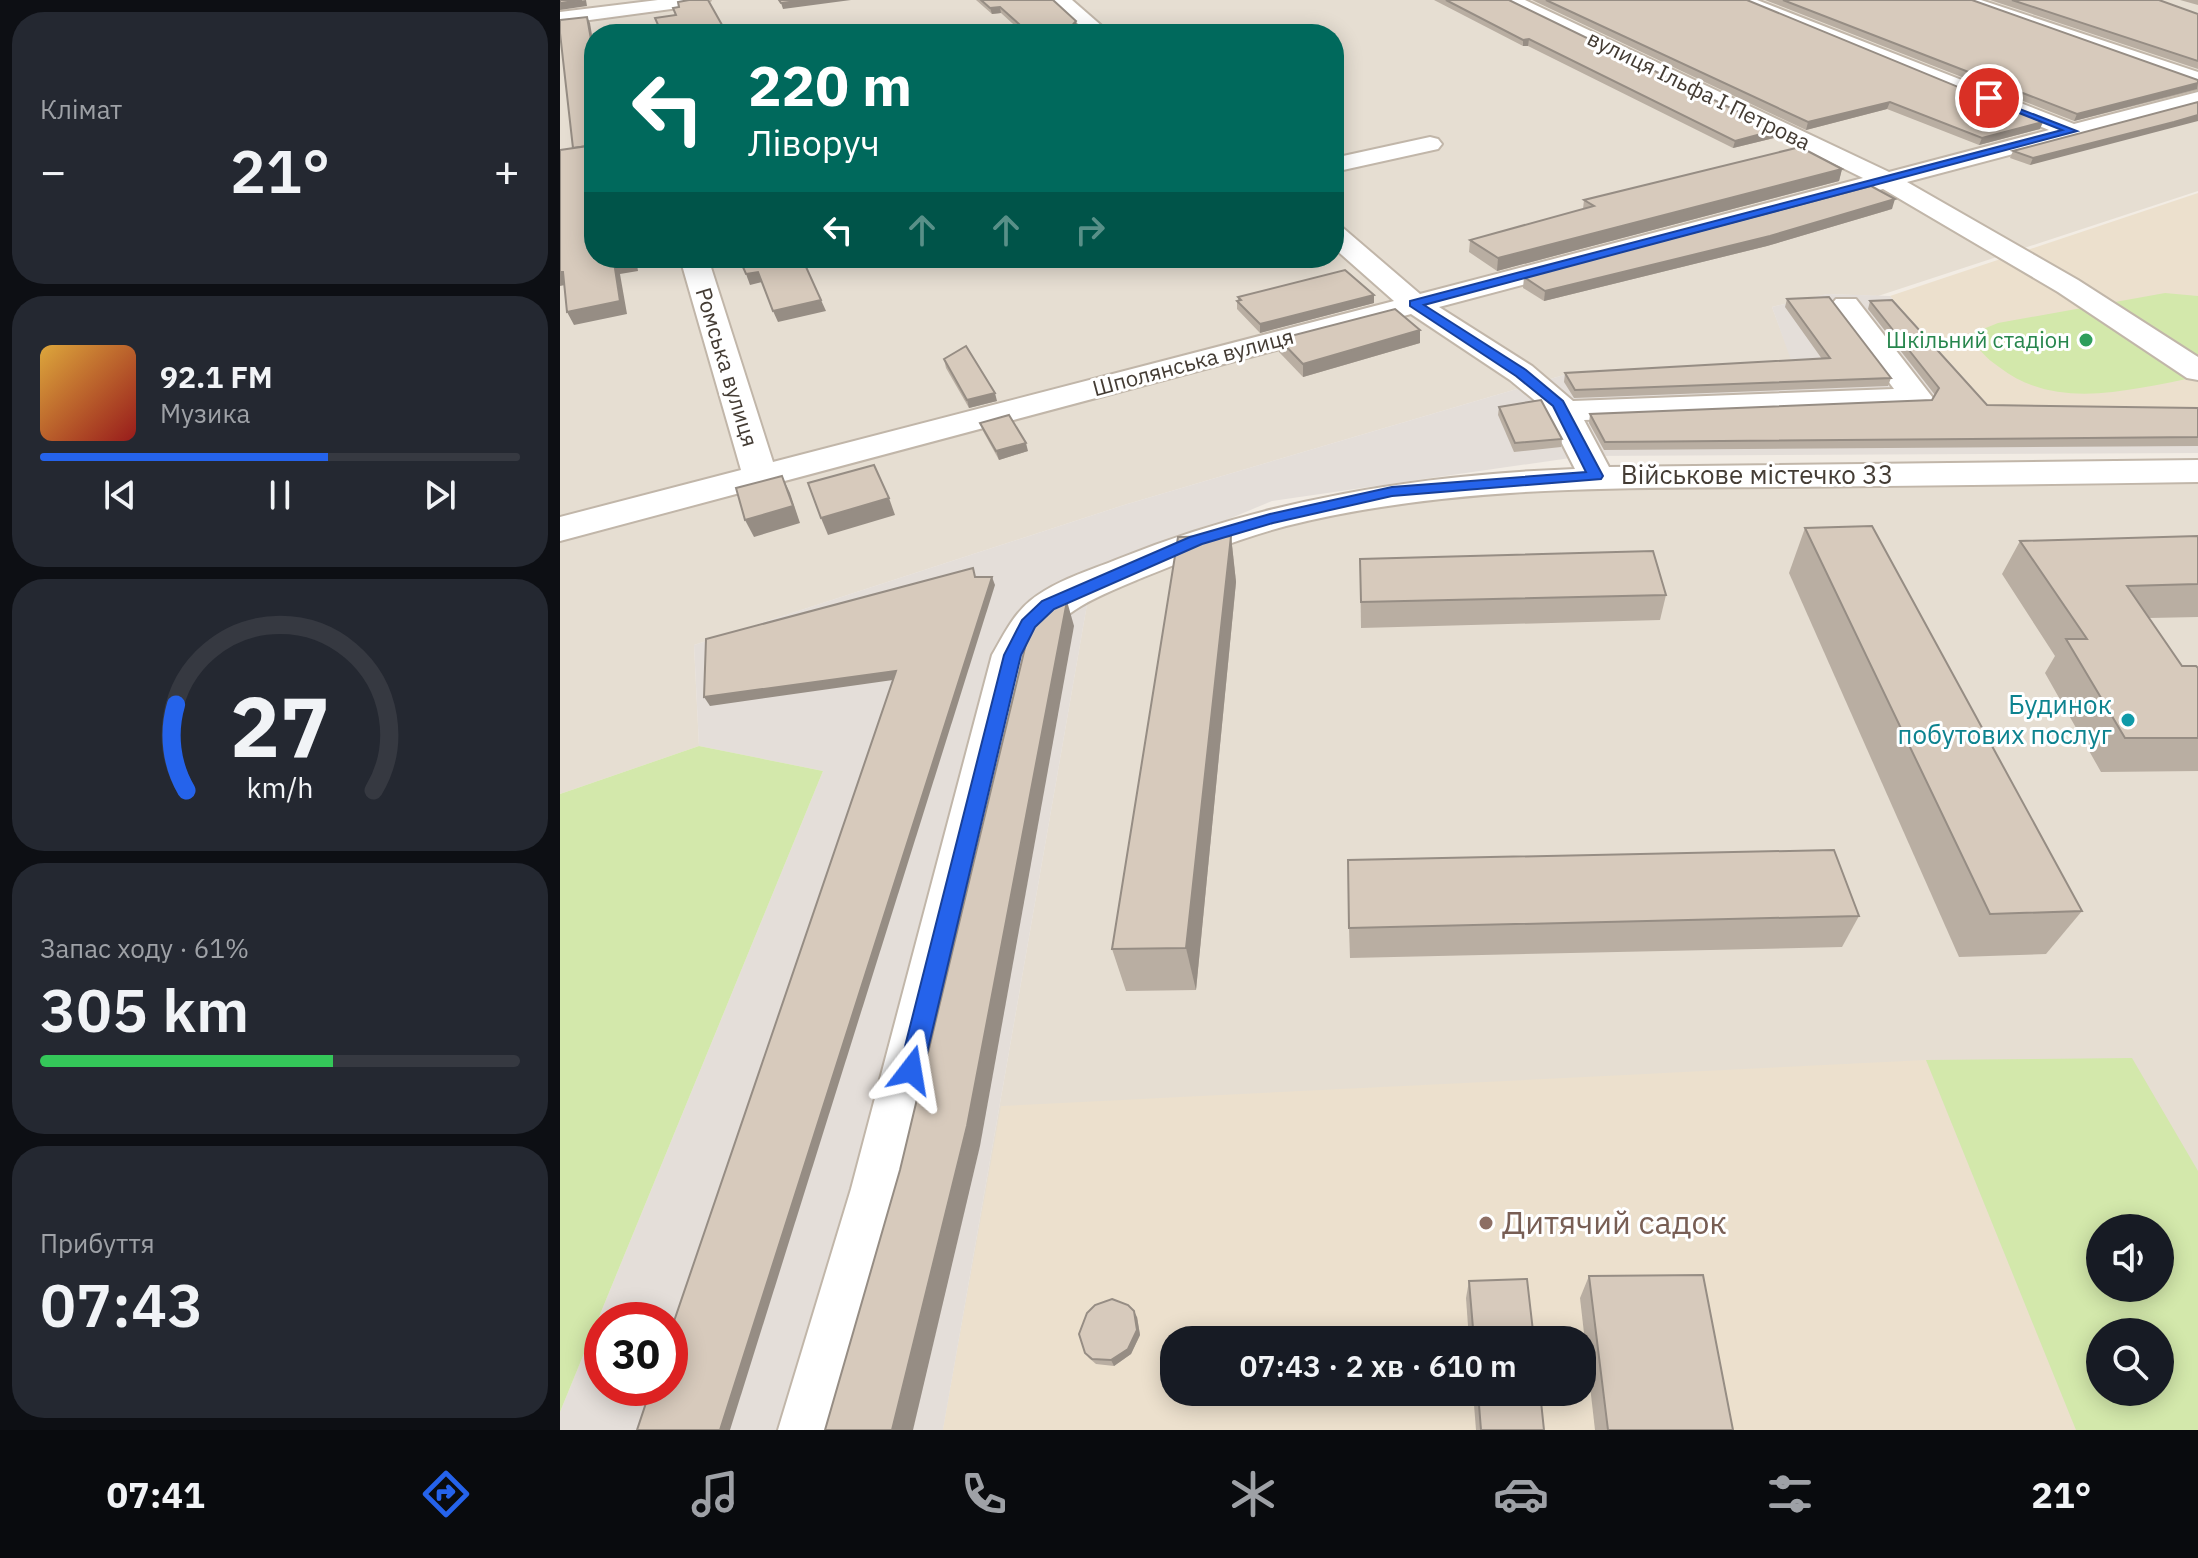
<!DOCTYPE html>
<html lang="uk">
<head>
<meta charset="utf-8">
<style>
  :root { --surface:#171b24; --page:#242831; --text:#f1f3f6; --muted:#9ea1a6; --line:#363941; --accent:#2563eb }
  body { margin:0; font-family:"IBM Plex Sans",sans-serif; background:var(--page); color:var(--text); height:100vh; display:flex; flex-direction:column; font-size:30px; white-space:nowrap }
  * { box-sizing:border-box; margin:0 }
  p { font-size:26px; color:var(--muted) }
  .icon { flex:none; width:44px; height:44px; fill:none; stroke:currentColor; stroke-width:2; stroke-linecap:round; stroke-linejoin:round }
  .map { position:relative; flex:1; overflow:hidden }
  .panel { display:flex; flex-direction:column; gap:12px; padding:12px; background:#0d0f14; width:560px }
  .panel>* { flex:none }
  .hud { position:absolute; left:24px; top:24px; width:760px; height:244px; border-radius:32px; box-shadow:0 4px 20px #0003; background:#00695c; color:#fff; overflow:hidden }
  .tools { position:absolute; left:1526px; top:1214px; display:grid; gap:16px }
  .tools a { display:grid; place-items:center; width:88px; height:88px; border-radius:50%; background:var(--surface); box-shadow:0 4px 20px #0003; font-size:40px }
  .speed { position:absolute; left:24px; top:1302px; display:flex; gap:16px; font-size:40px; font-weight:700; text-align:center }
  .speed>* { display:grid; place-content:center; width:104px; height:104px; border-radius:50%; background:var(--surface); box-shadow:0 4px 20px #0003; line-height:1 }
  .speed .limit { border:12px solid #d22; background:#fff; color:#111 }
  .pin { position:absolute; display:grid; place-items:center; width:68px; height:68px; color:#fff; margin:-34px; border:4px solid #fff; border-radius:50%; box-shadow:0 2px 8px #0007 }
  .me { position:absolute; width:88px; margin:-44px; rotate:14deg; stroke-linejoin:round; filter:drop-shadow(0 0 6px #0008) }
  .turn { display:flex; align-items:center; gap:28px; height:168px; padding:0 32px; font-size:36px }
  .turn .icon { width:104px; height:104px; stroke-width:2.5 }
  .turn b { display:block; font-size:56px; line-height:68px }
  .lanes { display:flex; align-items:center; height:76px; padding:0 32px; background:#0003; justify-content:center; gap:40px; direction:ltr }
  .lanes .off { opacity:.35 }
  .big { font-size:60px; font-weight:600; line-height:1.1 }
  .panel .card { flex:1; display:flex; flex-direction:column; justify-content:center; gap:12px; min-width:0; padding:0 28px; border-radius:32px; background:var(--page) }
  .panel .dial { align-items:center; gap:0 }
  .dial svg { height:208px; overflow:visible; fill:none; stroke:var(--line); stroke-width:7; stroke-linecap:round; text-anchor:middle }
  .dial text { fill:var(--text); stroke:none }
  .song { display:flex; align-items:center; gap:24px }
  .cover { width:96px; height:96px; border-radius:12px; background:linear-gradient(135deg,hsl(40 70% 55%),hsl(0 70% 35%)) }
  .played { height:8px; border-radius:4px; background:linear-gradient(90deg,var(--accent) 60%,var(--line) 60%) }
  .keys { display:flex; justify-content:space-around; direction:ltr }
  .heat { display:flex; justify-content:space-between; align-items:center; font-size:44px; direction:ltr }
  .charge { height:12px; border-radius:6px; background:linear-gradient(90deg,#34c759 61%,var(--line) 0) }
  .trip { position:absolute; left:600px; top:1326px; width:436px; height:80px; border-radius:32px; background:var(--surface); box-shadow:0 4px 20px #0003; font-weight:600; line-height:80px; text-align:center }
  .tabs { display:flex; height:128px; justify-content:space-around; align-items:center; background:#090b0e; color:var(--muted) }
  .tabs .icon { width:56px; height:56px }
  .tabs .active { color:var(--accent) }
  .tabs b { font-size:36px; color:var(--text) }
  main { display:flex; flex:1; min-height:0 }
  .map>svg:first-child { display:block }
</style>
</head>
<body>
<main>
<section class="panel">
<div class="card"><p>Клімат</p>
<div class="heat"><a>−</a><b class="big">21°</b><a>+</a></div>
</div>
<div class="card">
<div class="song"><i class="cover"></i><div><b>92.1 FM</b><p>Музика</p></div></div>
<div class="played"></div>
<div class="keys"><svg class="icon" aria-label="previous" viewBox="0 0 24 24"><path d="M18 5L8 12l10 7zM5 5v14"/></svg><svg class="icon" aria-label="pause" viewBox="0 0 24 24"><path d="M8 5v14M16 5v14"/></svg><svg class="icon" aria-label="next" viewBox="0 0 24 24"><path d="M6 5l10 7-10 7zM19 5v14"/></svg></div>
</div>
<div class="card dial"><svg viewBox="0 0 100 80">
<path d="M14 69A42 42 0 1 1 86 69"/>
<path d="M14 69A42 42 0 0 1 10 36" stroke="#2563eb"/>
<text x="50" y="56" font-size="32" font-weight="700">27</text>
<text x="50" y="72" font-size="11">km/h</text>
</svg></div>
<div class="card"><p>Запас ходу · 61%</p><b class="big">305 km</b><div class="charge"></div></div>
<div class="card"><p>Прибуття</p><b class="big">07:43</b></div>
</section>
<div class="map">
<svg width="1638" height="1430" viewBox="0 0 1638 1430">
  <rect width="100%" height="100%" fill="#f2ece4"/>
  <!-- residential -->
  <g fill="#e6ded2" fill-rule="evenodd">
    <path d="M0,0h1638v191l-320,105 -51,-2 -55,13 20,53 -218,12 -450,133 -430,140 5,101 -139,48zM34,34h740v224h-740z"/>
    <path d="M1638,471v959h-1255l147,-843 302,-95zM1540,1228h60v60h-60zM1540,1332h60v60h-60zM614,1340h408v52h-408z"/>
  </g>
  <!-- industrial -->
  <path fill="#e4ded9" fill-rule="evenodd" d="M1267,294l63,2 103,114 205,3v40l-614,3 -312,45 -180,75 -149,854h-383v-18l263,-641 -124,-25 -5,-101 430,-140 450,-133 217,-12 -19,-53zM42,1320h68v68h-68z"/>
  <!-- education -->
  <g fill="#ece0cd" fill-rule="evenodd">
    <polygon points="1638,193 1638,413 1433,410 1330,296"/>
    <path d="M1366,1060l150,370h-1133l58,-324zM614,1340h408v52h-408z"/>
  </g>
  <!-- green -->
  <g fill="#d3e8ab" fill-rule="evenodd">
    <path d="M1605,293l33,3v81c-67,12 -141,35 -199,-10 -13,-9 -22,-18 -28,-33l27,-11z"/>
    <polygon points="139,746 263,771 0,1412 0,794"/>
    <path d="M1572,1058l66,113v259h-122l-150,-370zM1540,1228h60v60h-60zM1540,1332h60v60h-60z"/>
  </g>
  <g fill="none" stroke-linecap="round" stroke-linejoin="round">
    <defs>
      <g id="minor">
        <polygon points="98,0 150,0 141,5 0,24 0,12"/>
        <polygon points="492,0 512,0 551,34 529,34"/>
        <path d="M942,0h23l364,172 160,-42 -317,-130h25l317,124 124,-32v13l-291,77 171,98 120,77v23l-11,-2 -129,-86 -175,-103 -444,118 93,59 41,35 321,-12 -63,-84 5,-6h20l77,99 -5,7 -11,3 -333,12 25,47 589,-7v22c-137,2 -275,4 -412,5 -167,1 -336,-2 -500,39 -49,13 -95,32 -142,51 -45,19 -87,33 -110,78l-121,534 -65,241h-70l73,-241 141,-534c11,-19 21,-40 38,-54 24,-20 59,-30 88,-42 147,-59 298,-84 457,-90l-31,-61 -34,-28 -99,-66 -851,227v-24l181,-47 -61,-212h28l65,204 621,-161 -60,-53v-22l9,2 77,66 443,-116z"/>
        <polygon points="1394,0 1421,0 1638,72 1638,85"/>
        <polygon points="870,137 878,139 882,144 878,149 774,172 774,158"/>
      </g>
    </defs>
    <!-- minor casing -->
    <use href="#minor" stroke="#c1b6a9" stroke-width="4"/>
    <!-- minor -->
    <use href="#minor" fill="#fff" fill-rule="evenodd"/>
  </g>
  <!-- wall -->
  <g fill="#b9aea2">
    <polygon points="416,0 493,0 516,21 517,27 511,34 464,34 441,13 432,14"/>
    <polygon points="874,0 949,0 1216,130 1214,138 1173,148 968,46 963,46"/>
    <polygon points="972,0 1187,0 1480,129 1419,145 1327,109 1246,130"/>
    <polygon points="1205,0 1412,0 1638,80 1638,90 1514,121"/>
    <polygon points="1430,0 1599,0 1638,14 1638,69"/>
    <polygon points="1620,0 1638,0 1638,5"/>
    <polygon points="1638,102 1470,165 1450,158 1453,151"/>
    <polygon points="1282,169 1279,181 937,271 909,252 910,240 1023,209 1024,200"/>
    <polygon points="1332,209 1207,246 984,301 963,288 964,277"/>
    <polygon points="678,297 814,303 700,333 677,309 677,301 678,301"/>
    <polygon points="1227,299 1331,378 1328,386 1014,398 1004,382 1005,373 1262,359 1225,307"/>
    <polygon points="1310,301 1427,405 1638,408 1638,446 1044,450 1029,423 1030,414 1372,400 1375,395 1308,309"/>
    <polygon points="860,330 860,343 743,377 719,352 719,339"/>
    <polygon points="384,359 437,401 409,408 386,368"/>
    <polygon points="939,407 1002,439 1001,447 954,452 938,415"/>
    <polygon points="420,423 468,451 439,460 423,431"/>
    <polygon points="1245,528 1522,911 1486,954 1399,957 1229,573"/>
    <polygon points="671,536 676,582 636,990 566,991 552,949"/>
    <polygon points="1638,536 1638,617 1589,618 1622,666 1638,668 1638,771 1541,772 1485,673 1495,656 1442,574 1460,541"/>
    <polygon points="800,559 1106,595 1100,620 801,628"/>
    <polygon points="1299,916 1282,947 790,958 789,928"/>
    <polygon points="1029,1276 1173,1430 1035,1430 1020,1298"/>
    <polygon points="909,1281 974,1340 909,1340 906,1298"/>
    <polygon points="577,1317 580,1335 571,1354 554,1366 536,1364 529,1358 525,1353"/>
    <polygon points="913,1392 980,1392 984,1430 916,1430"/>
  </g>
  <!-- shaded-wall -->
  <g fill="#968d84">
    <polygon points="26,0 27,6 0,10 0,3"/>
    <polygon points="246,0 291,0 223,9 221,3"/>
    <polygon points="440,7 441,13 432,14 430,8"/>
    <polygon points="27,17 30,23 34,47 34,56"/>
    <polygon points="516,21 517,27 511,34 505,34"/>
    <polygon points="969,39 968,46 963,46 963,40"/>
    <polygon points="1638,83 1637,89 1514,121 1517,114"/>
    <polygon points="1330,102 1327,109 1246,130 1248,122"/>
    <polygon points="1638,115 1638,121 1470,165 1473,158"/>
    <polygon points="1483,122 1480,129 1419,145 1422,138"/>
    <polygon points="1216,130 1214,138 1173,148 1175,141"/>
    <polygon points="34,146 34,154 32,154 34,163 34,187 28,147"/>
    <polygon points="1282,169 1279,181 937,271 938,258"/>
    <polygon points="1335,199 1332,209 1207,246 984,301 985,291"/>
    <polygon points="72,258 76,258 78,271 60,274 67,314 14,325 7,312 54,262"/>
    <polygon points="0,272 3,272 10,284 0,286"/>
    <polygon points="198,272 202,282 190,285 186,274"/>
    <polygon points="814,295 814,303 700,333 700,324"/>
    <polygon points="261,300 266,311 218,322 213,311"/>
    <polygon points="860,330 860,343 743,377 743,364"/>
    <polygon points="435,393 437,401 409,408 407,400"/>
    <polygon points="466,443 468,451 439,460 436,451"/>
    <polygon points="222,476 230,493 240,523 194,537 185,520"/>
    <polygon points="329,498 335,515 268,535 261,518"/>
    <polygon points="671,536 676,582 636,990 626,948"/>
    <polygon points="432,577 435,585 170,1430 160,1430"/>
    <polygon points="507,601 514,626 420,1146 353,1430 332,1430"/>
    <polygon points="336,671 340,679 150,706 144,697"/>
    <polygon points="574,1311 577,1317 580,1335 571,1354 554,1366 551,1360"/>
  </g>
  <!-- building -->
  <g fill="#d7cabc" stroke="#968d84" stroke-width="2">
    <polygon points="0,0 22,0 0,3"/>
    <polygon points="129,0 148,0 166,32 155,34 102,34 95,18 116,15 113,8 119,7 118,2"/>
    <polygon points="219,0 246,0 221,3"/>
    <polygon points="421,0 493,0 516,21 505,34 470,34 440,7 430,8"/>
    <polygon points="886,0 949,0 1216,130 1175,141 969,39 963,40"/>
    <polygon points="986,0 1187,0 1483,122 1422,138 1330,102 1248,122"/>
    <polygon points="1223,0 1412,0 1638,80 1638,83 1517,114"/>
    <polygon points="1452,0 1599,0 1638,14 1638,61"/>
    <polygon points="27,17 34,56 34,146 28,147 28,146 13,148 0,33 0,20"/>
    <polygon points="1638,102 1638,115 1614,122 1473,158 1453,151"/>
    <polygon points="28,146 34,187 34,258 72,258 54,262 60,301 7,312 3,272 0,272 0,150"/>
    <polygon points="1240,147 1282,169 938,258 910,240 1034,206 1024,200"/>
    <polygon points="1311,186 1335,199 1210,236 985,291 964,277"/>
    <polygon points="179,258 242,258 261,300 213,311 198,272 186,274"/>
    <polygon points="785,270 814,295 700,324 677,301 681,300 678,297"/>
    <polygon points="1269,297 1331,378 1015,390 1005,373 1270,358 1227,299"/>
    <polygon points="1332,300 1427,405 1638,408 1638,437 1045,442 1030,414 1372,400 1379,388 1310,301"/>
    <polygon points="835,309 860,330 743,364 719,339"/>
    <polygon points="406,346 435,393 407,400 384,359"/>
    <polygon points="981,400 1002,439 955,443 939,407"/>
    <polygon points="449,415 466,443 436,451 420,423"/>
    <polygon points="314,465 329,498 261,518 248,483"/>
    <polygon points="222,476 233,506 185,520 176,488"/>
    <polygon points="1312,526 1522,911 1430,914 1245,528"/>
    <polygon points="671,536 626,948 552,949 618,537"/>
    <polygon points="1638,536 1638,584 1567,586 1622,666 1636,666 1638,668 1638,738 1565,738 1506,639 1527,639 1460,541"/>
    <polygon points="1093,551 1106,595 801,602 800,559"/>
    <polygon points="413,568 415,577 432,577 160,1430 77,1430 91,1388 110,1388 110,1333 336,671 144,697 146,639"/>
    <polygon points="507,601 407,1126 332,1430 265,1430 340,1170 469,631 491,602"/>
    <polygon points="1274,850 1299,916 789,928 788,860"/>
    <polygon points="1143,1275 1173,1430 1048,1430 1029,1276"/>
    <polygon points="967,1279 974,1340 914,1340 909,1281"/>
    <polygon points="552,1299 568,1305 574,1311 577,1330 568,1349 551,1360 532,1359 525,1353 519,1334 527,1313 535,1305"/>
    <polygon points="918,1392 980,1392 984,1430 921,1430"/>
  </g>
  <!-- route -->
  <polygon fill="#2563eb" stroke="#184099" stroke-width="2" points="1426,96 1517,131 864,305 966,370 1003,401 1043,476 1041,479 832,496 713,523 642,544 494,609 475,627 461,655 363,1070 360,1078 351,1082 343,1078 339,1070 444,655 462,620 482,601 630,537 710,514 832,487 1026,472 993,406 956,376 850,306 850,301 1502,130 1426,100"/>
  <!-- markers -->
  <circle fill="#2e9e5b" stroke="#fff" stroke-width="3" cx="1526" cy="340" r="8"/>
  <circle fill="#0f9aa8" stroke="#fff" stroke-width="3" cx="1568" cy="720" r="8"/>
  <circle fill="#8d6e63" stroke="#fff" stroke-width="3" cx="926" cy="1223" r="8"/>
  <g text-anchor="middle" stroke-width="6" stroke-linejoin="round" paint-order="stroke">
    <!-- far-street labels -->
    <g font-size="22" fill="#443c34" stroke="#fff">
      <text transform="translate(1139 90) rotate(26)" y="8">вулиця Ільфа І Петрова</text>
      <text transform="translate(633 362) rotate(-15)" y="8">Шполянська вулиця</text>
      <text transform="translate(167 367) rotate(73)" y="8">Ромська вулиця</text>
    </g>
    <!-- far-leisure labels -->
    <g font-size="22" fill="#27864d" stroke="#fff" text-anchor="end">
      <text x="1510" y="348">Шкільний стадіон</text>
    </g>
    <!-- street labels -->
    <g font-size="26" fill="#443c34" stroke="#fff">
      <text x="1197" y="484">Військове містечко 33</text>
    </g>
    <!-- culture labels -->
    <g font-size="26" fill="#0d838f" stroke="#fff" text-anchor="end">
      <text x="1552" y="714">Будинок<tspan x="1552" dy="30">побутових послуг</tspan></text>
    </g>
    <!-- near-education labels -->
    <g font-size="32" fill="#785e54" stroke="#fff" text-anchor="start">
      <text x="942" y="1234">Дитячий садок</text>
    </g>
  </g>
</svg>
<div class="tools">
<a><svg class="icon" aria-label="sound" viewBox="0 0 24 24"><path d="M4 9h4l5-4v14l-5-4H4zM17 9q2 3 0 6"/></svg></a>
<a><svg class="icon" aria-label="search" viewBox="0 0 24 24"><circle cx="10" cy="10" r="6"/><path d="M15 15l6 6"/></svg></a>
</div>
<div class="speed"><div class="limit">30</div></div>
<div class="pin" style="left:1429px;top:98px;background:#d93025"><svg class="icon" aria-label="arrive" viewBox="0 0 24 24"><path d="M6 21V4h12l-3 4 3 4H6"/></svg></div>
<svg class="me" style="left:351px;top:1070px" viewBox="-20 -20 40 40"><path d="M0-17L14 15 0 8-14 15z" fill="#2563eb" stroke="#fff" stroke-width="4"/></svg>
<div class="trip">07:43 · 2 хв · 610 m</div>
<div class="hud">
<div class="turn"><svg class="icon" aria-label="left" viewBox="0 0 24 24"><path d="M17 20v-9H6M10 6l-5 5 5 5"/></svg><div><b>220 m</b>Ліворуч</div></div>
<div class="lanes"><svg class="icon" aria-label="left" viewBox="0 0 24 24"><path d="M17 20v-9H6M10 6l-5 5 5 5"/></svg><svg class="icon off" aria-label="ahead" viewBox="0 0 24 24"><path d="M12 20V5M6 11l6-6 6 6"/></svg><svg class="icon off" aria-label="ahead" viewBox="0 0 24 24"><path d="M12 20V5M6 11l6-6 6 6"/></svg><svg class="icon off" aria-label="right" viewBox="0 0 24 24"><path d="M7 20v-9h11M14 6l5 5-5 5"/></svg></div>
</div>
</div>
</main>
<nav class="tabs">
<b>07:41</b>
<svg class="icon active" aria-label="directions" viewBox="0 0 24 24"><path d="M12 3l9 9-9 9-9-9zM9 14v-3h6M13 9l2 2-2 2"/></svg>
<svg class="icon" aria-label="music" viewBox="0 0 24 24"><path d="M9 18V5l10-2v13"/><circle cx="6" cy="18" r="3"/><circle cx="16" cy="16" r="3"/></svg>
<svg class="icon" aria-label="phone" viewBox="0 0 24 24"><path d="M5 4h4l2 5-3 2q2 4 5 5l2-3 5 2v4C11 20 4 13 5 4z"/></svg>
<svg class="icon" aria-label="climate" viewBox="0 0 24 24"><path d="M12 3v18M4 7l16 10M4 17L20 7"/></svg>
<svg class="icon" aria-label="car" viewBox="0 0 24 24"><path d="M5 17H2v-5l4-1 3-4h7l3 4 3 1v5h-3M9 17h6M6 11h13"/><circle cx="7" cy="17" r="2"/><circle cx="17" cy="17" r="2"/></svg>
<svg class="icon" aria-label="filters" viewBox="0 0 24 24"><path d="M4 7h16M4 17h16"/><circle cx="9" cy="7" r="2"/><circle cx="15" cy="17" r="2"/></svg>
<b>21°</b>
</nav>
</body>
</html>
